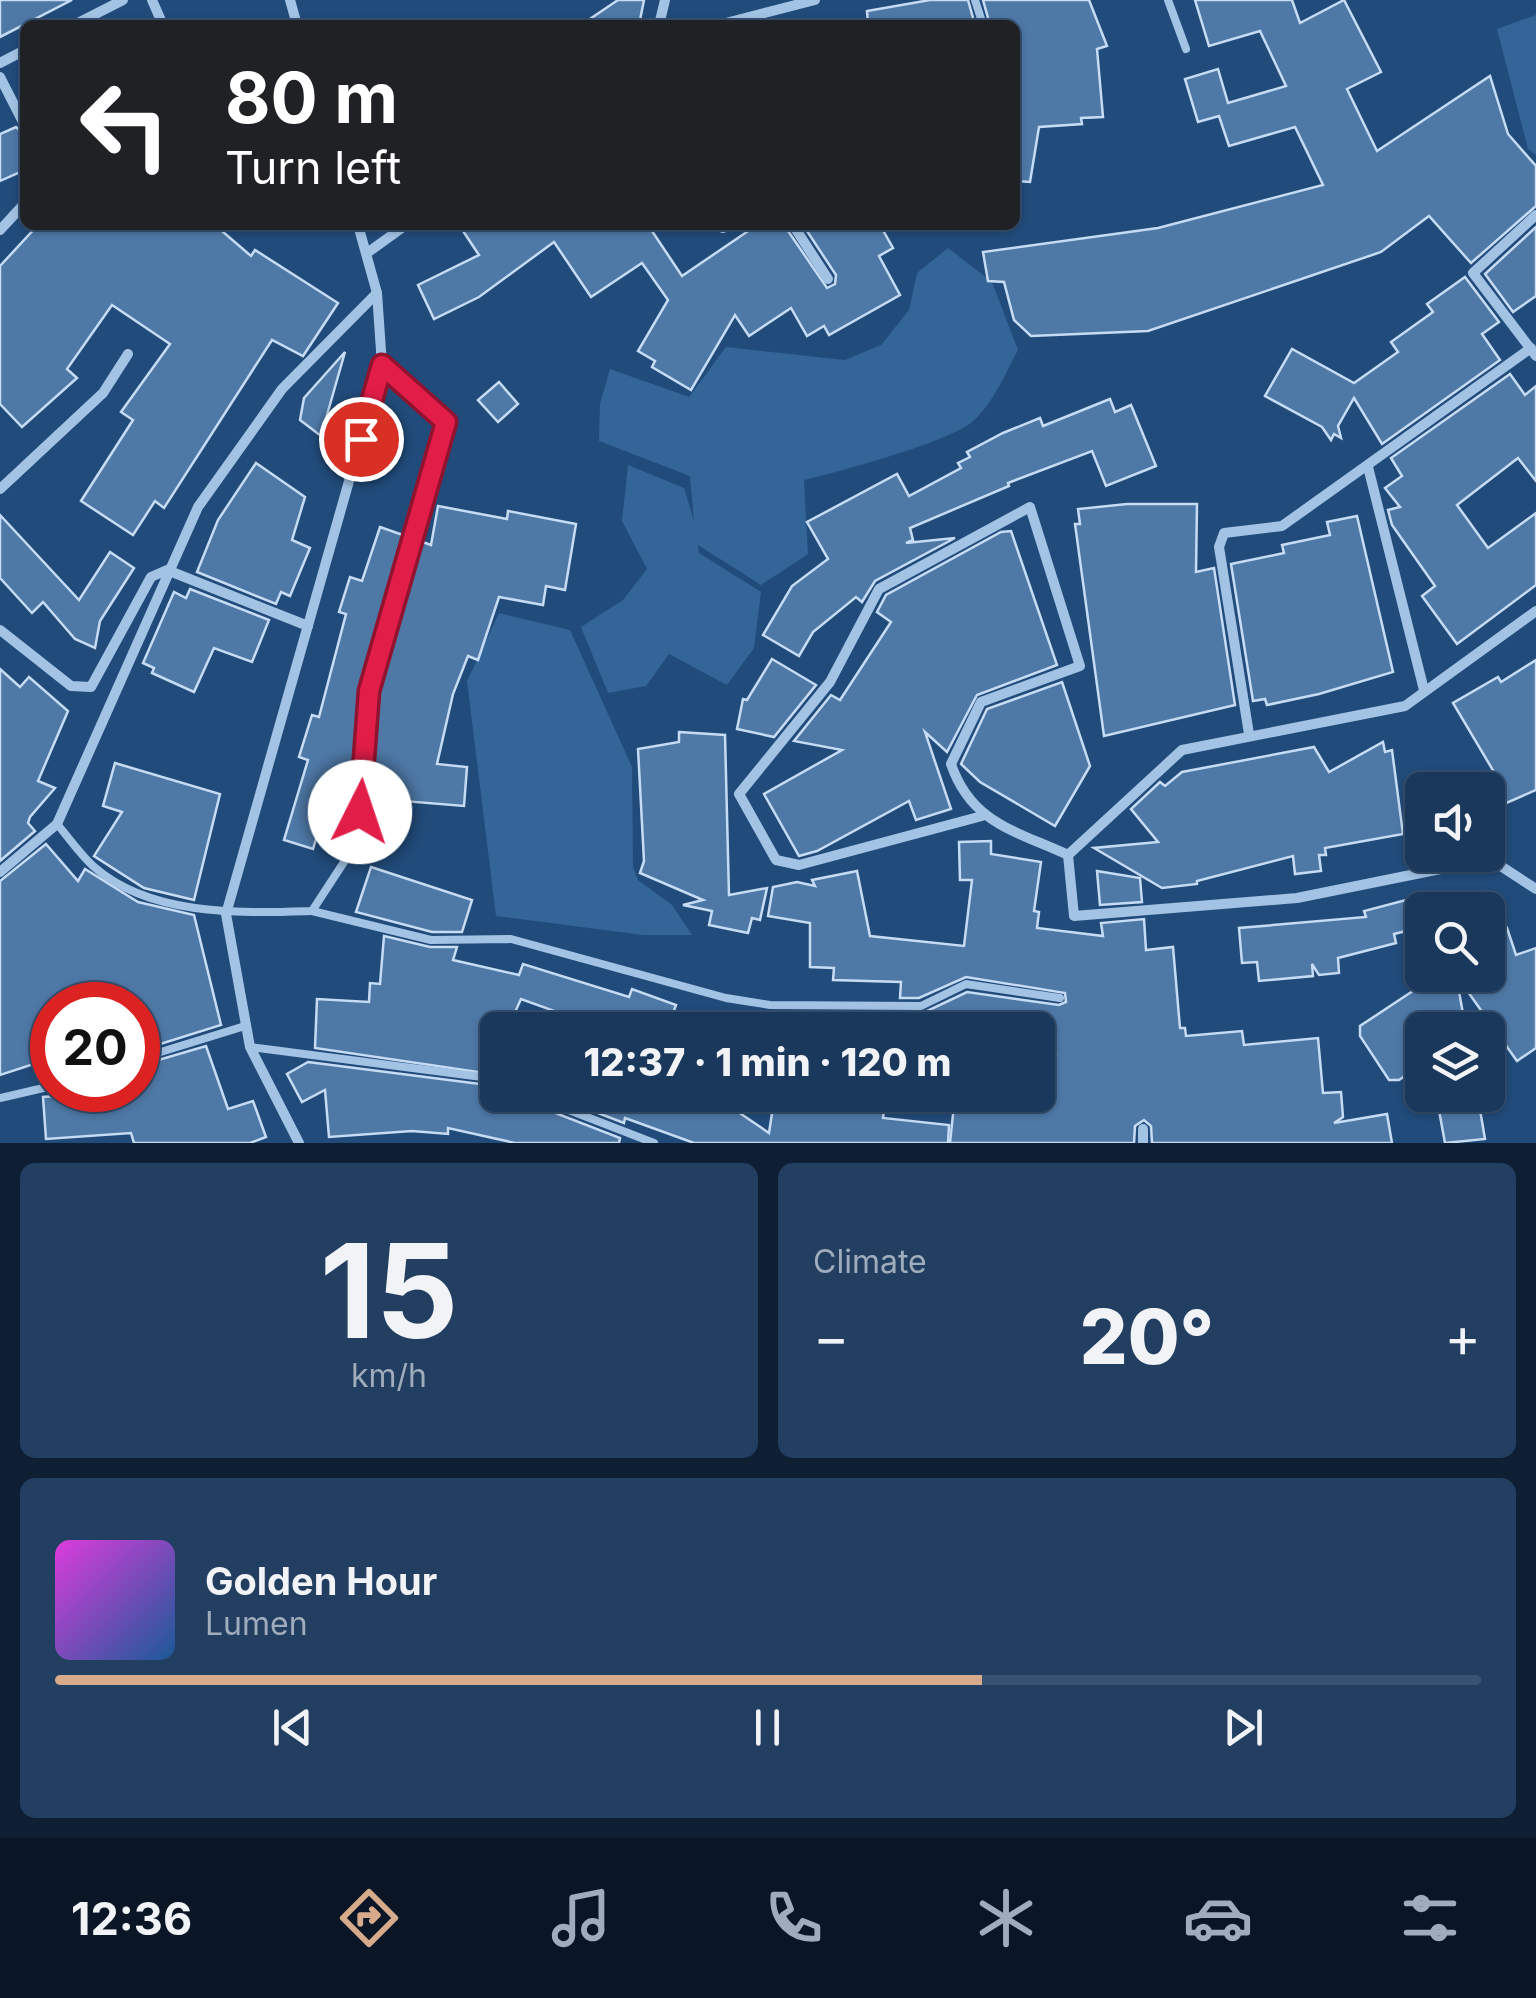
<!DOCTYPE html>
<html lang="en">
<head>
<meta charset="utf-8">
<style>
  :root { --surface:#19385c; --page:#223f62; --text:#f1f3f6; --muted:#9facbb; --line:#375272; --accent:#d6ab8b }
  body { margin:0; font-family:Inter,sans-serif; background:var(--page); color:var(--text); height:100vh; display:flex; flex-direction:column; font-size:38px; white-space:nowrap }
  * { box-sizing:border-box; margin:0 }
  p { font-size:32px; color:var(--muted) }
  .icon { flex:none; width:55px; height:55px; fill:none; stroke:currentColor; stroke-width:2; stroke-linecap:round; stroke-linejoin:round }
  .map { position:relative; height:1143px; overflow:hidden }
  .drawer { display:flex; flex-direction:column; gap:20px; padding:20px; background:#0e1f33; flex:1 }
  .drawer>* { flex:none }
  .top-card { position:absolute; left:20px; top:20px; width:1000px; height:210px; border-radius:15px; box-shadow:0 2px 8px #0004,0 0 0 2px var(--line); background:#202124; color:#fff; overflow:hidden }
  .fabs { position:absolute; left:1405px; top:772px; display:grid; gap:20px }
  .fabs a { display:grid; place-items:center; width:100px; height:100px; border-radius:15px; background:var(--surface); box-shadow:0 2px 8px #0004,0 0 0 2px var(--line); font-size:50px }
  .speed { position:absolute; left:30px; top:982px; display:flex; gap:20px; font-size:50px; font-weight:700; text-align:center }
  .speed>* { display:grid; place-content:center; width:130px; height:130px; border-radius:50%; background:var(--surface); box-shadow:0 2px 8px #0004,0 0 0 2px var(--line); line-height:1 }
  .speed .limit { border:15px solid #d22; background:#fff; color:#111 }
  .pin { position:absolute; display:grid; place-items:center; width:85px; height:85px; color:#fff; margin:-42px; border:5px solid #fff; border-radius:50%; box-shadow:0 2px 10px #0007 }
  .me { position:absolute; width:110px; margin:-55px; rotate:4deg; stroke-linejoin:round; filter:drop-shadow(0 0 8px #0008) }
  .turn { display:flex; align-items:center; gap:35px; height:210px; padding:0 40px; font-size:45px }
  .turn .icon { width:130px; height:130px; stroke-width:2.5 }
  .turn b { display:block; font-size:70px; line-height:85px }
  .big { font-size:75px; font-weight:800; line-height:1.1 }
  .drawer .widget { flex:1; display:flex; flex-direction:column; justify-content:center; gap:15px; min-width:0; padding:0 35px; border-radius:15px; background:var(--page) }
  .drawer .dial { align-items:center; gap:0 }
  .dial b { font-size:130px; line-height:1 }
  .song { display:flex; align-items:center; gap:30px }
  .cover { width:120px; height:120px; border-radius:15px; background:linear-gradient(135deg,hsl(300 70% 55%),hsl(210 70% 35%)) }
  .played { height:10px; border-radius:5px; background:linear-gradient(90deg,var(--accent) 65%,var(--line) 65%) }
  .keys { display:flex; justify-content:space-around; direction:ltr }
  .heat { display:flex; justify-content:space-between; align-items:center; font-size:55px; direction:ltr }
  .drawer .tiles { flex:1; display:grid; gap:20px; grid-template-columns:1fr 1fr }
  .widget:last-child { grid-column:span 2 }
  .trip { position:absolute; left:480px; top:1012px; width:575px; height:100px; border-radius:15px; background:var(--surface); box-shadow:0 2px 8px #0004,0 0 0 2px var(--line); font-weight:800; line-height:100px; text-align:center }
  .tabs { display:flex; height:160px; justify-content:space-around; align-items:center; background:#0a1625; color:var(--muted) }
  .tabs .icon { width:70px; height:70px }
  .tabs .active { color:var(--accent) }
  .tabs b { font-size:45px; color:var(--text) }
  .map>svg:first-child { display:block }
</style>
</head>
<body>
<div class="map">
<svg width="1536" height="1143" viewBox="0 0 1536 1143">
  <rect width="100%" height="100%" fill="#214b7a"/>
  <!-- green -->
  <g fill="#346598">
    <polygon points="1536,15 1536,155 1528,149 1497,29"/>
    <path d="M948,248l44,34 26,68c-13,24 -25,54 -46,72 -23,20 -134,50 -168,58l4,74 -47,31 -63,-40 1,8 62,39 -7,56 -27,37 -58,-31 -23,32 -38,7 -27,-66 42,-27 24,-31 -25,-48 6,-56 56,23 10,33 -4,-45 -91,-35 1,-37 10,-35 79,28 37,-50 119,13 36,-15 28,-35 8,-37z"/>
    <polygon points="499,613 570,630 632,767 633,867 638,880 672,905 692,935 643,935 496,916 467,681"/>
  </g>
  <!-- building -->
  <g fill="#4e78a6" stroke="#c6dcf4" stroke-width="2.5">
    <polygon points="0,0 72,0 0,37"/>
    <polygon points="618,0 644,0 639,25 581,25"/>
    <polygon points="930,0 968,0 975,25 868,25 867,11"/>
    <polygon points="983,0 1089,0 1107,46 1097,49 1103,117 1081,118 1082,124 1039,127 1030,182 1015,181 1015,25 990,25"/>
    <polygon points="1195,0 1292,0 1300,23 1344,0 1381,72 1347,89 1377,151 1490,76 1508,134 1536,166 1536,206 1471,263 1429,216 1381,252 1148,331 1031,336 1014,320 1004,282 988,281 983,252 1158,228 1323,185 1295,127 1229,146 1219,116 1198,122 1185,79 1218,69 1228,103 1286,86 1260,31 1209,46"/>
    <polygon points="16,127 25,135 25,170 0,181 0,134"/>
    <polygon points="38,225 215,225 251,256 255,250 338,303 303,356 272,340 164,508 155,501 133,535 81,501 133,420 121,412 170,344 112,305 67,369 77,378 22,427 0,404 0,266"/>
    <polygon points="459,225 648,225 682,276 757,225 784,225 827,288 835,284 836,275 803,225 880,225 893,248 879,256 900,295 829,335 824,326 807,336 791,308 749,336 735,315 691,390 652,367 655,361 638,351 668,300 642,263 591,297 554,242 479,297 434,319 418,285 479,255"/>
    <polygon points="1536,227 1536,296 1513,312 1485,274"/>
    <polygon points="1465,277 1499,322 1482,334 1500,360 1382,444 1354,398 1338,426 1341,438 1334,434 1331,440 1322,427 1265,396 1292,349 1354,383 1398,352 1391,342 1433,312 1427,304"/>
    <polygon points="345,352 321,436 300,420 304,398"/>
    <polygon points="1510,374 1525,395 1536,386 1536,481 1518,458 1457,505 1488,548 1536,513 1536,585 1457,644 1422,596 1435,586 1392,525 1388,510 1400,507 1385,488 1402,476 1391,458"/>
    <polygon points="499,382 518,404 498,422 478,400"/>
    <polygon points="1110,399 1115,412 1131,405 1156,466 1106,486 1092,451 1008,483 1009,486 910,528 913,540 906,543 955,538 875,581 862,602 856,597 813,632 799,656 763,635 792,586 828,559 807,522 897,474 909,496 961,468 958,463 970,457 967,452 1003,433 1040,418 1043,426"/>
    <polygon points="256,463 305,497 292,540 310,548 290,596 281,592 276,604 197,572 218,520"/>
    <polygon points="1127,504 1197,504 1196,572 1214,568 1235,705 1104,736 1075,524 1080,524 1078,509"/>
    <polygon points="438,506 507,519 508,511 576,524 565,590 546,586 543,605 499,597 478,660 468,656 453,694 437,764 467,767 464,806 404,801 393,837 363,828 376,692 420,541 431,545"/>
    <polygon points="0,515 79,600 110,552 134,568 100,621 95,648 75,639 43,602 32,613 0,578"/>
    <polygon points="1357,516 1393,672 1319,694 1267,705 1265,699 1253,701 1231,564 1284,553 1282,545 1330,535 1327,522"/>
    <polygon points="380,527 406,536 362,689 353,810 348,824 323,816 313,849 284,840 308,760 299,757 312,715 319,717 346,614 339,612 350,577 362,581"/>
    <polygon points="1011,531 1057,665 977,695 947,752 925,732 951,809 916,820 909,801 817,851 799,856 764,794 842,750 794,741 831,695 840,700 891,622 877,612 886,595 1001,532"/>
    <polygon points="190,589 269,620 252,662 214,648 194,692 152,673 154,668 143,663 174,592 186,598"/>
    <polygon points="772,659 816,685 774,737 737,729 743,699 747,700"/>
    <polygon points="1536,660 1536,790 1488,811 1488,775 1494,772 1453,703 1498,677 1501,682"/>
    <polygon points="0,669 20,687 29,677 68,711 38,781 55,788 30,817 28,823 35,831 0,861"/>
    <polygon points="1062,682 1090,766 1055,826 980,782 961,764 987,709"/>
    <polygon points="679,732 725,735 729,895 767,888 760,920 752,918 748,933 709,925 712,911 683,905 703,900 640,873 644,861 638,749 679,742"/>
    <polygon points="1383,742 1385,752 1392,750 1403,834 1325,848 1326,855 1319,855 1321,871 1295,874 1293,856 1197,881 1197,884 1162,888 1094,848 1158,842 1131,809 1160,782 1165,786 1182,772 1314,747 1329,772"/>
    <polygon points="115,763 220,794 194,900 144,888 94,856 122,812 103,806"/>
    <polygon points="991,841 991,854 1041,862 1034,911 1039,912 1037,928 1103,936 1101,923 1144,919 1146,950 1173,947 1180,1028 1185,1028 1186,1036 1242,1031 1244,1045 1318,1038 1323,1093 1341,1092 1343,1117 1334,1123 1387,1114 1392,1143 1152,1143 1151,1126 1144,1120 1135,1126 1134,1143 950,1143 955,1095 1051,1102 1056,1054 1038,1050 1038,1030 899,1029 900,1013 923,1013 967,992 1059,1005 1066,1002 1065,993 966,977 919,998 900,998 901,982 833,980 834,968 810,967 810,923 768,916 773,887 797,882 815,886 812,880 857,871 870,936 964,946 972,880 960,880 959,842"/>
    <polygon points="46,844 78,881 85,869 138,902 194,915 221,1025 138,1051 138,1005 52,1005 52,1058 0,1075 0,881"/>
    <polygon points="371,867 472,900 462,932 432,932 356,912"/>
    <polygon points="1097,871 1140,878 1142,902 1100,905"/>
    <polygon points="1406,900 1414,929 1394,934 1396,943 1338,958 1339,973 1319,975 1312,964 1313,976 1259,981 1257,962 1242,963 1239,928 1366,917 1364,911"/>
    <polygon points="1507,928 1516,955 1536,948 1536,1048 1517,1061 1456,975 1488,975 1488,941"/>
    <polygon points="384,936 430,947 457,947 453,960 519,975 523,964 629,997 632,989 676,1005 667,1030 578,1030 582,1021 521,999 507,1030 498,1030 498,1075 315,1048 317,999 369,1002 370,983 380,984"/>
    <polygon points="1437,975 1456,975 1466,1030 1422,1030 1422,1064 1399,1080 1389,1080 1360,1036 1360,1026"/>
    <polygon points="206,1046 228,1109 253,1101 266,1137 250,1143 134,1143 131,1133 46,1139 43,1097 138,1090 138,1066"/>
    <polygon points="308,1062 480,1084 498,1090 498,1095 523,1095 527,1102 620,1138 619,1143 515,1143 448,1128 448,1134 412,1131 329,1137 325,1090 302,1102 287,1074"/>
    <polygon points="551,1095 713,1095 769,1133 774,1100 791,1102 792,1095 809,1095 848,1101 849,1095 886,1095 883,1118 949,1125 948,1143 694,1143 625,1118 624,1123"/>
    <polygon points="1478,1098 1485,1139 1445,1143 1438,1105"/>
  </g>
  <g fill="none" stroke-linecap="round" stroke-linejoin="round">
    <!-- lane -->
    <g stroke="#a3c3e5" stroke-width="8">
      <polyline points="975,0 983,25"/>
      <polyline points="1168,0 1186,49"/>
      <path d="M57,824c12,14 23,30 36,42 57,51 149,47 219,45l32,-49 16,-51 9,-120 77,-269 -64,-57"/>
      <polyline points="312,911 431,940 511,939 726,998 770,1005 921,1006 966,984 1060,998"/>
      <polyline points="250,1047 482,1077 498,1083"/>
      <polyline points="138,1059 245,1026"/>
      <polyline points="530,1095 654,1143"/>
      <polyline points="0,1098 52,1086"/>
    </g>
    <!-- street -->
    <g stroke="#a3c3e5" stroke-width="10">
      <polyline points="152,0 163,25"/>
      <polyline points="290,0 297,25"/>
      <polyline points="74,25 123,0"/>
      <polyline points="659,25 665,0"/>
      <polyline points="718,25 815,0"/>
      <polyline points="0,63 25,50"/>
      <polyline points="0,77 25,126"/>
      <polyline points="1536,215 1473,273 1536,356"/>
      <polyline points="793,225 828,279"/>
      <polyline points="723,228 725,225"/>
      <polyline points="0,230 25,203"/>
      <polyline points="367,253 406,225"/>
      <polyline points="1368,467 1424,690"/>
      <polyline points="0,489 103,393 128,354"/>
      <polyline points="1536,611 1405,706 1182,750 1068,855 1074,916 1297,898 1490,859 1536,889"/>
      <polyline points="0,630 71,686 91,687 151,577 167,570 308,626"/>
      <polyline points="1249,734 1219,547 1224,533 1282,526 1531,348"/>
      <path d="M982,816l-183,49 -23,-5 -37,-66 91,-112 49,-93 151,-82 50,159 -99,36 -30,62c20,59 65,67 117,91"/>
      <polyline points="0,872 57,824 198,507 282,389 377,293"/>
      <polyline points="299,1143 250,1047 226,914 382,365 377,293 358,225"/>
      <polyline points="1143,1143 1143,1129"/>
    </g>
  </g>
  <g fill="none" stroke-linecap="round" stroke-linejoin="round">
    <defs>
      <polyline id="route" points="360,812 369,691 446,422 382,365 361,439"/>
    </defs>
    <!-- route casing -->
    <use href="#route" stroke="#92132f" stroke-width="25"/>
    <!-- route -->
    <use href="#route" stroke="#e11d48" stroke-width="18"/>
  </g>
</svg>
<div class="fabs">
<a><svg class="icon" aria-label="sound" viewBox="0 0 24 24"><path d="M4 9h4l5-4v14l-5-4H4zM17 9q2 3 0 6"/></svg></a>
<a><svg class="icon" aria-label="search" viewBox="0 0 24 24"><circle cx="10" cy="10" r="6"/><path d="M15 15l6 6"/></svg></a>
<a><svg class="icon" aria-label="layers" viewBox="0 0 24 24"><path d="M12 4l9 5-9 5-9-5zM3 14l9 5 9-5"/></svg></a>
</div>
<div class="speed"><div class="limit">20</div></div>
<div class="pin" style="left:361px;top:439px;background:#d93025"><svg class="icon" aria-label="arrive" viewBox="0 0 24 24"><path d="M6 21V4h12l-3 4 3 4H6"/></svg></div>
<svg class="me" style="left:360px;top:812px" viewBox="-20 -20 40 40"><circle r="19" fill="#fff"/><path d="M0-13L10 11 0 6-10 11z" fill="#e11d48"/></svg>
<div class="trip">12:37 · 1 min · 120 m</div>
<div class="top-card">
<div class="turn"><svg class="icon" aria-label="left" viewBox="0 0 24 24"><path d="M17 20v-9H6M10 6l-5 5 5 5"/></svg><div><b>80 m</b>Turn left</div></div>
</div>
</div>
<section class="drawer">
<div class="tiles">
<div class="widget dial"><b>15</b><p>km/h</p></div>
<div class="widget"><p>Climate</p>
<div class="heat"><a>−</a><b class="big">20°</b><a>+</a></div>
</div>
<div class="widget">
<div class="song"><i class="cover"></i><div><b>Golden Hour</b><p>Lumen</p></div></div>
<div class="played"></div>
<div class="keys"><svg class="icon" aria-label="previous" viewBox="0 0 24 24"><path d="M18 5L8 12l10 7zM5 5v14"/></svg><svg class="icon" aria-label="pause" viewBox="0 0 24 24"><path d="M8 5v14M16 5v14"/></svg><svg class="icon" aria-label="next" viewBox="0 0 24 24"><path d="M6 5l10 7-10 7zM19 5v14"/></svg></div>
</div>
</div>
</section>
<nav class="tabs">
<b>12:36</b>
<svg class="icon active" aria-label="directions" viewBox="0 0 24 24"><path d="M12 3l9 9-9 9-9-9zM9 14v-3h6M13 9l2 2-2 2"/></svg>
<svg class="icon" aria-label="music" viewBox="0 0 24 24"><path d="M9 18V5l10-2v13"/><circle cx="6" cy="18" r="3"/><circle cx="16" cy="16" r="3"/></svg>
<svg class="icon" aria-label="phone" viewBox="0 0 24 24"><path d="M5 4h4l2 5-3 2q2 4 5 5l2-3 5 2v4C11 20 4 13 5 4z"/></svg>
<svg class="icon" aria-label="climate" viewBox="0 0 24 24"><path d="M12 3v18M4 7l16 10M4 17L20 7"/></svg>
<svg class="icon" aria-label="car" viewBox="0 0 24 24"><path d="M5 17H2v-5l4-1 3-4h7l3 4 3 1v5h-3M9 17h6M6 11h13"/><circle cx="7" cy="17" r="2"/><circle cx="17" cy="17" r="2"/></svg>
<svg class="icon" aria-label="filters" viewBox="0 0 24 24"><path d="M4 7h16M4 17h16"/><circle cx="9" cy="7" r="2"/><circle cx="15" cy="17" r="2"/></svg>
</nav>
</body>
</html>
